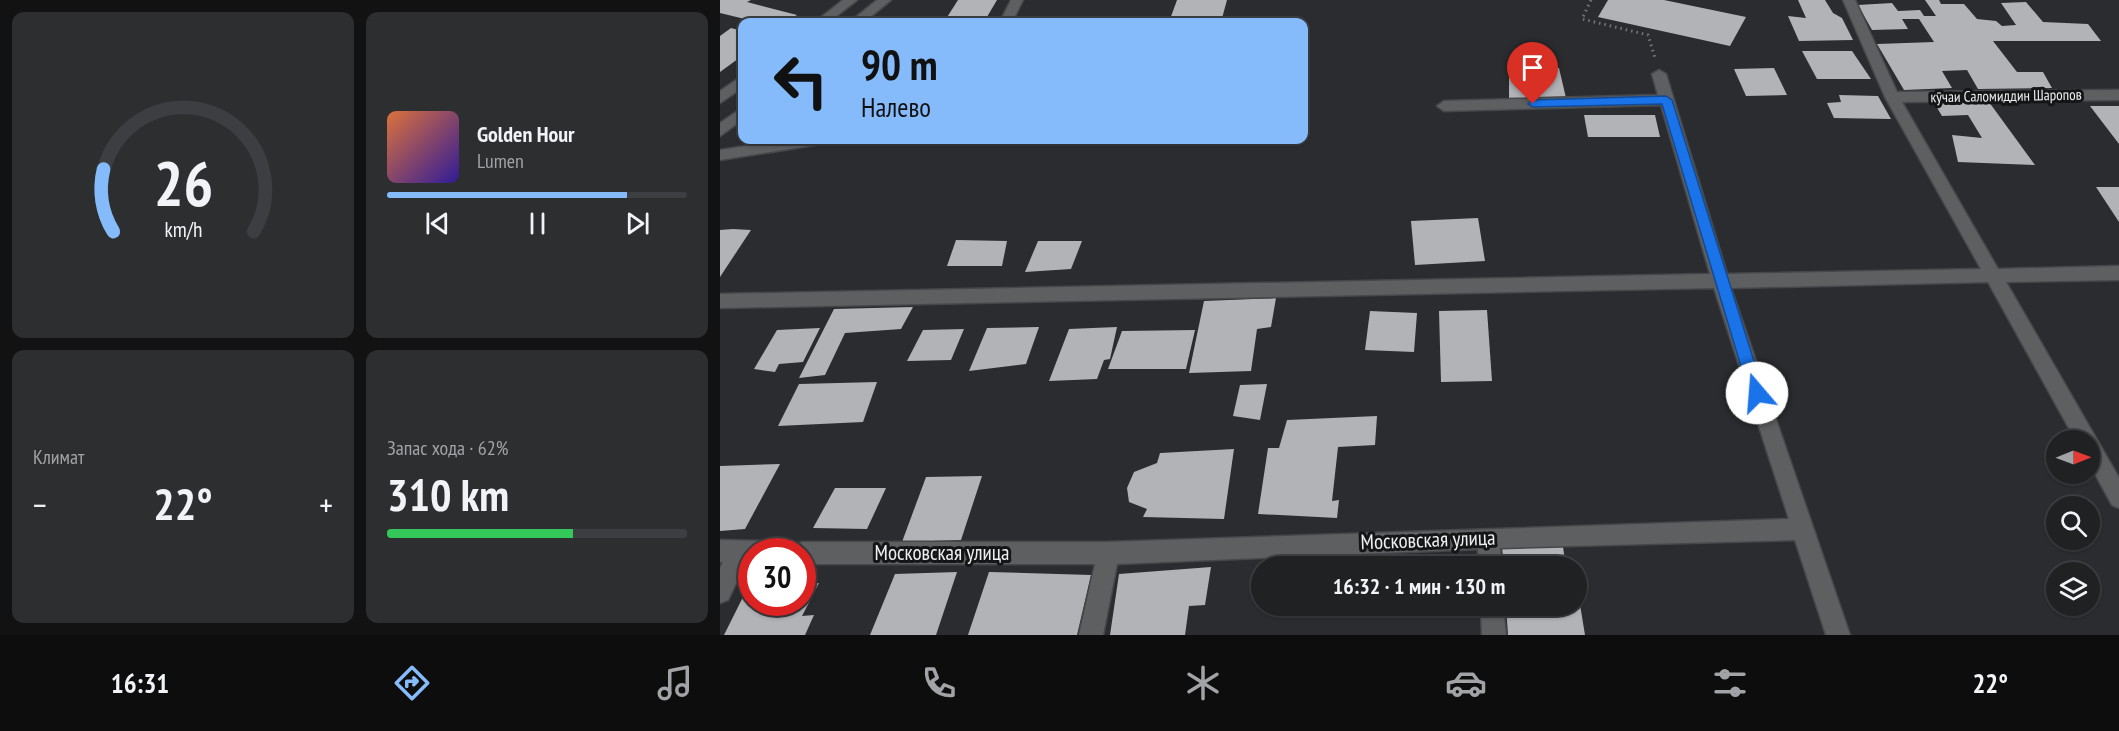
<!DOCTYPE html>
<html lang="ru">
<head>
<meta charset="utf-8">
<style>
  :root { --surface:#202123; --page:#2d2e30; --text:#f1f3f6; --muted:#a2a3a6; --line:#3d3e41; --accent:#86bbfb }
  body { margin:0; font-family:"PT Sans Narrow",sans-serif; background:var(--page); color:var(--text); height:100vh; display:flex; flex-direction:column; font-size:22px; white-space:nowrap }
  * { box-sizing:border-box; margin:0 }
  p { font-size:20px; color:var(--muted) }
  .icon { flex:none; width:33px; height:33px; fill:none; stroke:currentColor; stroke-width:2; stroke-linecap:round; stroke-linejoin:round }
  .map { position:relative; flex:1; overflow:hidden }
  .drawer { display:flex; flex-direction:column; gap:12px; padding:12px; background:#121213; width:720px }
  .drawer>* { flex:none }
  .hud { position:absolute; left:18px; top:18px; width:570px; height:126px; border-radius:12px; box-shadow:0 2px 4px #0004,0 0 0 2px var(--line); background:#86bbfb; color:#111; overflow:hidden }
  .needle { width:39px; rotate:89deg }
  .buttons { position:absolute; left:1326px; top:430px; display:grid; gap:12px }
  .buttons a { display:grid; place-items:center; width:54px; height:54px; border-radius:50%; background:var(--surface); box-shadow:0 2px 4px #0004,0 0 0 2px var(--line); font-size:30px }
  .speed { position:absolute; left:18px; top:538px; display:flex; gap:12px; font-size:30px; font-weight:700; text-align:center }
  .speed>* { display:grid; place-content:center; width:78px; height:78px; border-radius:50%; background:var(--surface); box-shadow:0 2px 4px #0004,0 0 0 2px var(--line); line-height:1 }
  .speed .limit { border:9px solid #d22; background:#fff; color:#111 }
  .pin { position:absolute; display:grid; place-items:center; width:51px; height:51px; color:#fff; margin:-62px -26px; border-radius:50% 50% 50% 0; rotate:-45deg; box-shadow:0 0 6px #0007 }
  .pin .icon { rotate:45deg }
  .me { position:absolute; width:66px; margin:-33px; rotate:342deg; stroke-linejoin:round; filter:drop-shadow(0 0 4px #0008) }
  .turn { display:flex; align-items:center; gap:21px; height:126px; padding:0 24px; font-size:27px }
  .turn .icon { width:78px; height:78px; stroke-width:2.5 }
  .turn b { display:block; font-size:42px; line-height:51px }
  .big { font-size:45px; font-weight:800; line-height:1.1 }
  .drawer .tile { flex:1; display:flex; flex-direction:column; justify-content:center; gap:9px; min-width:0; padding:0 21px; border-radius:12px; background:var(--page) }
  .drawer .dial { align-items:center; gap:0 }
  .dial svg { height:156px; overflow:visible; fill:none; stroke:var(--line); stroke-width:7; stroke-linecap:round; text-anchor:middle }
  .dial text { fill:var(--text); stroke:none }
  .song { display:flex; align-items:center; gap:18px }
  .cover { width:72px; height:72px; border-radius:9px; background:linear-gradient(135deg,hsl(20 70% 55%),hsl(250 70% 35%)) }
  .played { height:6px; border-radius:3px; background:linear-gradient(90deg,var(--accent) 80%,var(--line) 80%) }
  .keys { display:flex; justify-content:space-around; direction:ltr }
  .heat { display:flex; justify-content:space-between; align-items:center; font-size:33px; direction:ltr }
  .charge { height:9px; border-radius:4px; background:linear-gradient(90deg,#34c759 62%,var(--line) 0) }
  .drawer .tiles { flex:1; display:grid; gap:12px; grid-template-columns:repeat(2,1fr) }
  .trip { position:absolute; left:531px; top:556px; width:336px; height:60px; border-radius:30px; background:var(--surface); box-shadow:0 2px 4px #0004,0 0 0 2px var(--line); font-weight:800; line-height:60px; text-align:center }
  .tab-bar { display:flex; height:96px; justify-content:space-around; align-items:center; background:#0d0d0e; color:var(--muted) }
  .tab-bar .icon { width:42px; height:42px }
  .tab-bar .selected { color:var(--accent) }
  .tab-bar b { font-size:27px; color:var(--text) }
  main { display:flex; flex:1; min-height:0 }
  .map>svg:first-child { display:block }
</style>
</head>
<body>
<main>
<section class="drawer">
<div class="tiles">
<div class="tile dial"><svg viewBox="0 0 100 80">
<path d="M14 69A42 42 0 1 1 86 69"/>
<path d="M14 69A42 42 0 0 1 9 37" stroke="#86bbfb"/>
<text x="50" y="56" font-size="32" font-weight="700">26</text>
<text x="50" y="72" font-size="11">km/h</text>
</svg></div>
<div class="tile">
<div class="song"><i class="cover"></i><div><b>Golden Hour</b><p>Lumen</p></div></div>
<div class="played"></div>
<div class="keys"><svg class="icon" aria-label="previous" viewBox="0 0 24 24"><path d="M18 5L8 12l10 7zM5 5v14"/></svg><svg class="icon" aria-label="pause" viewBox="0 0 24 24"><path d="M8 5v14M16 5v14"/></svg><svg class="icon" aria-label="next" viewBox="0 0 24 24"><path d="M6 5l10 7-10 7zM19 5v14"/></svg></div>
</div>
<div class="tile"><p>Климат</p>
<div class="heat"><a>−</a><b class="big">22°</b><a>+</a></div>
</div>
<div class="tile"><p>Запас хода · 62%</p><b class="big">310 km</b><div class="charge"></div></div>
</div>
</section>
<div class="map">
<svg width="1399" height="635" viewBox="0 0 1399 635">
  <rect width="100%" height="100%" fill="#2a2c2f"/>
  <!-- building -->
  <g fill="#b1b3b6">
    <polygon points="0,0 31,0 27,2 77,15 66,22 37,22 0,13"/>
    <polygon points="238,0 277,0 264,22 224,22"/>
    <polygon points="457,0 507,0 501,22 449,22"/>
    <polygon points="888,0 944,0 1026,17 1010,46 878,17"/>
    <polygon points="1078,0 1105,0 1113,13 1122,18 1133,40 1079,41 1068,16 1086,18"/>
    <polygon points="1205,0 1219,0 1221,4 1244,4 1257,19 1276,21 1282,26 1296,25 1281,3 1306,2 1323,22 1368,24 1381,41 1273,41 1297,72 1323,72 1332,88 1258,89 1247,70 1222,71 1232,88 1184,90 1157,44 1214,42 1199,19 1182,19 1188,29 1152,30 1138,5 1172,3 1178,11 1200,10 1204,16 1216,16"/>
    <polygon points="11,28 22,31 22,56 0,72 0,36"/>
    <polygon points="1082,51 1132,51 1151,79 1097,79"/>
    <polygon points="804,60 819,60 820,67 839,68 846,98 789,100 789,68 805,69"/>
    <polygon points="1054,68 1067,95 1026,96 1014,69"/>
    <polygon points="1119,95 1158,96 1171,119 1114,118 1107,103 1121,102"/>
    <polygon points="1213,101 1269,102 1315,165 1238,162 1232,135 1262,138 1248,115 1222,116"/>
    <polygon points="1370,106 1399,106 1399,144"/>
    <polygon points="864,115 935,115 940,137 868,137"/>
    <polygon points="1376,187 1399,187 1399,222"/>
    <polygon points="758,218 765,261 695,265 691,221"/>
    <polygon points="13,229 31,230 0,277 0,230"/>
    <polygon points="236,240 287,241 282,266 227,266"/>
    <polygon points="318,241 362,241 351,269 305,272"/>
    <polygon points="556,298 551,327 537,329 531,371 469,373 484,301"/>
    <polygon points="193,307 181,329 125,333 105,375 79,378 114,309"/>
    <polygon points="767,310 772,381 721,382 719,311"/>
    <polygon points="650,311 697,313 694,352 645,350"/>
    <polygon points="319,327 306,364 249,371 267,328"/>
    <polygon points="397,327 390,359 384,360 377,379 329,381 349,329"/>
    <polygon points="100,328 83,362 59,364 55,372 34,369 57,330"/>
    <polygon points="244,329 231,360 187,361 203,330"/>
    <polygon points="475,330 466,369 388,369 402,331"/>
    <polygon points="157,382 143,422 58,426 79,384"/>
    <polygon points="547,384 540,420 513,416 520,385"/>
    <polygon points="657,416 655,445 618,447 612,501 619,500 617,518 538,514 548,448 559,448 567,420"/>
    <polygon points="514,449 504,519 423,517 427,509 409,502 407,488 414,472 437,463 440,453"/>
    <polygon points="60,464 25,529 0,531 0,466"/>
    <polygon points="262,476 241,540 182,542 206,477"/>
    <polygon points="115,488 166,488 147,529 93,528"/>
    <polygon points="782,547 843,547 846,567 784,567"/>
    <polygon points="491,567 485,605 469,606 465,635 390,635 399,574"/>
    <polygon points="237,572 216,635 150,635 175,574"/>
    <polygon points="269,572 371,575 357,635 248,635"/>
    <polygon points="856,580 865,635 788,635 786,606 856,606"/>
    <polygon points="99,583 82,616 94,615 85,635 4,635 27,589 32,589 32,603 82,603 82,585"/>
  </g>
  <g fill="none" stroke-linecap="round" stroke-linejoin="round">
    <defs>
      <g id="minor">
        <polygon points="123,0 137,0 109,22 95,22"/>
        <polygon points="157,0 171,0 144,22 130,22"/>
        <polygon points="291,0 303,0 292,22 280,22"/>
        <polygon points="1123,0 1135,0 1177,92 1399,90 1399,100 1182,102 1278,269 1399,266 1399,280 1286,282 1399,478 1399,508 1392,505 1370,465 1370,441 1356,441 1268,282 1011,288 1130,635 1106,635 1075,540 780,548 781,567 759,567 758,549 397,564 383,635 359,635 375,564 82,564 82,552 71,552 74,545 82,542 388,542 1069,519 994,288 0,308 0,294 990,274 941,105 724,111 717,106 724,101 938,95 932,74 939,70 946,74 1007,274 1261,269 1165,97"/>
        <polygon points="22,76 22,88 0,103 0,91"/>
        <polygon points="22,108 22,120 0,136 0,123"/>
        <polygon points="65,140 103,140 95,145 0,160 0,150"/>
        <polygon points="0,540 41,541 49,544 52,552 32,552 32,563 26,562 8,600 0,603 0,568 3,562 0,562"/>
        <polygon points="761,606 783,606 786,635 762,635"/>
      </g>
    </defs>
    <!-- minor casing -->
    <use href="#minor" stroke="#45474a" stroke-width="3"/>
    <!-- path -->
    <polyline stroke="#747678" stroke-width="3" stroke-dasharray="1.5 4" stroke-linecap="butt" points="871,0 862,19 928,35 935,58"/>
    <!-- minor -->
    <use href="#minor" fill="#5e5f60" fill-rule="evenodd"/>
  </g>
  <!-- route -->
  <polygon fill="#1a73e8" stroke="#114b97" stroke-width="1.5" points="946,96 952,100 1044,393 1037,400 1029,393 942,104 813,107 808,104 813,100"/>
  <g text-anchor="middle" stroke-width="6" stroke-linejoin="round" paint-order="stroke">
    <!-- far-street labels -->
    <g font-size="15" fill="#edeff0" stroke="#141516">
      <text transform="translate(1286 96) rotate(-1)" y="5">кӯчаи Саломиддин Шаропов</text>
    </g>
    <!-- near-street labels -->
    <g font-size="21" fill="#edeff0" stroke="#141516">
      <text transform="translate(708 540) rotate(-2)" y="7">Московская улица</text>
      <text x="222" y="560">Московская улица</text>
    </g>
  </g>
</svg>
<div class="buttons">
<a><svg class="needle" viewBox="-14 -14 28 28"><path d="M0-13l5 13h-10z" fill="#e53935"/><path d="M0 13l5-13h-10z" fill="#a2a3a6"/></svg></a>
<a><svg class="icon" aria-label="search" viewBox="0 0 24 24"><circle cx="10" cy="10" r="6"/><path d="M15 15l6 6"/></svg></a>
<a><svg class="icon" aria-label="layers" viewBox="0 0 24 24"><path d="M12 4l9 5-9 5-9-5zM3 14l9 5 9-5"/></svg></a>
</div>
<div class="speed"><div class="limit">30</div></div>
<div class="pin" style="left:813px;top:104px;background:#d93025"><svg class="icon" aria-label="arrive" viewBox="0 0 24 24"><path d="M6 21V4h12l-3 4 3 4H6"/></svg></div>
<svg class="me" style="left:1037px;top:393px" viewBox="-20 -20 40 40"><circle r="19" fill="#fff"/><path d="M0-13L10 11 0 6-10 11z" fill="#1a73e8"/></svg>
<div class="trip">16:32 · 1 мин · 130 m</div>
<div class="hud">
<div class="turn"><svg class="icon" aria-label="left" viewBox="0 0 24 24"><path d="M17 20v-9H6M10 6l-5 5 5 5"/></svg><div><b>90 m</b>Налево</div></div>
</div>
</div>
</main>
<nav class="tab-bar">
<b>16:31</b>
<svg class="icon selected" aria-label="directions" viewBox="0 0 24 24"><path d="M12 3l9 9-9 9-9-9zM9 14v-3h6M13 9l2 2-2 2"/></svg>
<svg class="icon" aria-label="music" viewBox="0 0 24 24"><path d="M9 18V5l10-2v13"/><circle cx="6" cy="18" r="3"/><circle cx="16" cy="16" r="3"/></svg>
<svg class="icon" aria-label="phone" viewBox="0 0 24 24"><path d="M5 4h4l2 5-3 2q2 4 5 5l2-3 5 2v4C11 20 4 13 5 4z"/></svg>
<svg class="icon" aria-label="climate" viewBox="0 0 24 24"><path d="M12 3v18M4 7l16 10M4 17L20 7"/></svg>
<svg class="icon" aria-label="car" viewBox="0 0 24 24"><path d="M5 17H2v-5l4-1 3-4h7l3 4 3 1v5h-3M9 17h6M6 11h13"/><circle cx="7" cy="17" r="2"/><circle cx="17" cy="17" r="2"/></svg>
<svg class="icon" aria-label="filters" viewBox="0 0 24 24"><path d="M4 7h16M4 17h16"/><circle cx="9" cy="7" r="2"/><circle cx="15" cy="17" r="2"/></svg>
<b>22°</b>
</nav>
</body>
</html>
